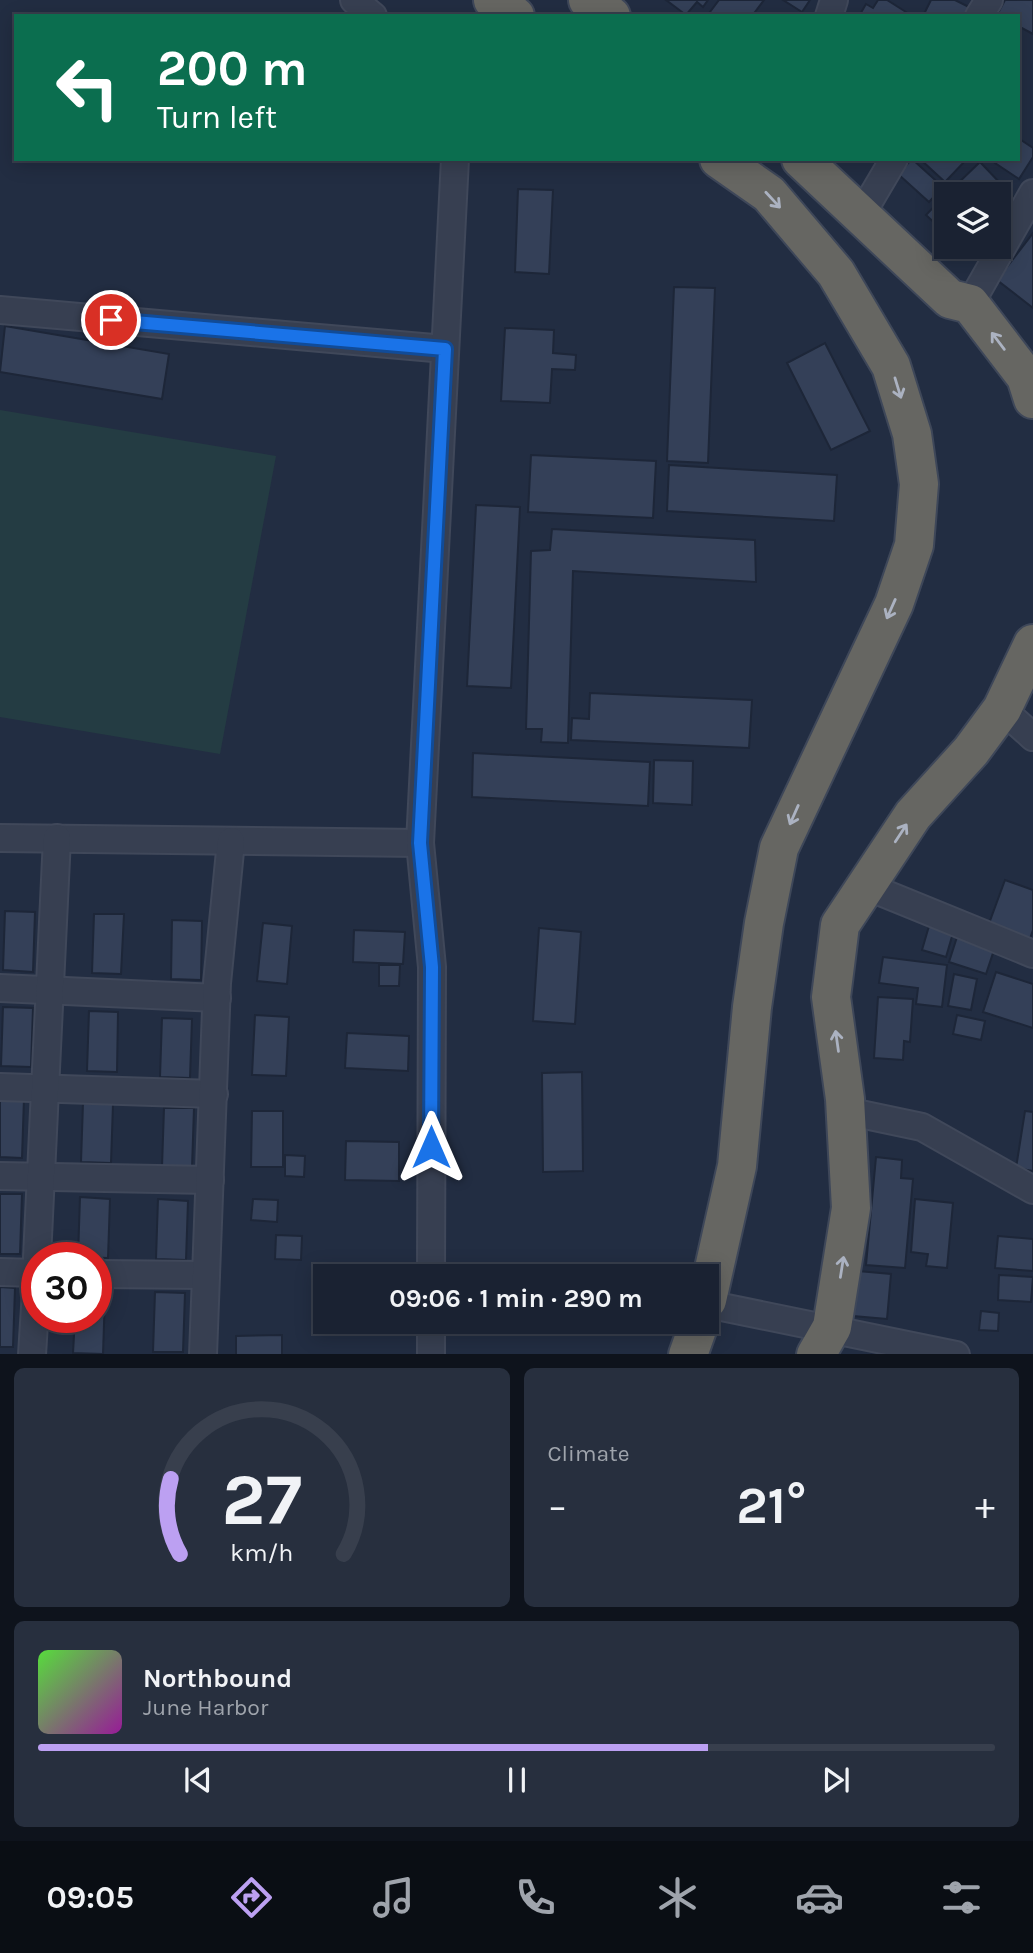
<!DOCTYPE html>
<html lang="en">
<head>
<meta charset="utf-8">
<style>
  :root { --surface:#1a2232; --page:#272f3e; --text:#f1f3f6; --muted:#9fa4ac; --line:#383f4d; --accent:#bca0f2 }
  body { margin:0; font-family:Karla,sans-serif; background:var(--page); color:var(--text); height:100vh; display:flex; flex-direction:column; font-size:26px; white-space:nowrap }
  * { box-sizing:border-box; margin:0 }
  p { font-size:23px; color:var(--muted) }
  .icon { flex:none; width:38px; height:38px; fill:none; stroke:currentColor; stroke-width:2; stroke-linecap:round; stroke-linejoin:round }
  .map { position:relative; height:1354px; overflow:hidden }
  .drawer { display:flex; flex-direction:column; gap:14px; padding:14px; background:#0e131c; flex:1 }
  .drawer>* { flex:none }
  .guide { position:absolute; left:14px; top:14px; width:1006px; height:147px; border-radius:0px; box-shadow:0 4px 18px #0003,0 0 0 2px var(--line); background:#0b6e4f; color:#fff; overflow:hidden }
  .buttons { position:absolute; left:934px; top:182px; display:grid; gap:14px }
  .buttons a { display:grid; place-items:center; width:77px; height:77px; border-radius:0px; background:var(--surface); box-shadow:0 4px 18px #0003,0 0 0 2px var(--line); font-size:35px }
  .speed { position:absolute; left:21px; top:1242px; display:flex; gap:14px; font-size:35px; font-weight:700; text-align:center }
  .speed>* { display:grid; place-content:center; width:91px; height:91px; border-radius:50%; background:var(--surface); box-shadow:0 4px 18px #0003,0 0 0 2px var(--line); line-height:1 }
  .speed .limit { border:10px solid #d22; background:#fff; color:#111 }
  .pin { position:absolute; display:grid; place-items:center; width:60px; height:60px; color:#fff; margin:-30px; border:4px solid #fff; border-radius:50%; box-shadow:0 2px 7px #0007 }
  .me { position:absolute; width:77px; margin:-38px; rotate:0deg; stroke-linejoin:round; filter:drop-shadow(0 0 5px #0008) }
  .turn { display:flex; align-items:center; gap:24px; height:147px; padding:0 28px; font-size:32px }
  .turn .icon { width:91px; height:91px; stroke-width:2.5 }
  .turn b { display:block; font-size:49px; line-height:60px }
  .big { font-size:52px; font-weight:700; line-height:1.1 }
  .drawer .widget { flex:1; display:flex; flex-direction:column; justify-content:center; gap:10px; min-width:0; padding:0 24px; border-radius:10px; background:var(--page) }
  .drawer .dial { align-items:center; gap:0 }
  .dial svg { height:182px; overflow:visible; fill:none; stroke:var(--line); stroke-width:7; stroke-linecap:round; text-anchor:middle }
  .dial text { fill:var(--text); stroke:none }
  .song { display:flex; align-items:center; gap:21px }
  .cover { width:84px; height:84px; border-radius:10px; background:linear-gradient(135deg,hsl(110 70% 55%),hsl(300 70% 35%)) }
  .played { height:7px; border-radius:4px; background:linear-gradient(90deg,var(--accent) 70%,var(--line) 70%) }
  .keys { display:flex; justify-content:space-around; direction:ltr }
  .heat { display:flex; justify-content:space-between; align-items:center; font-size:38px; direction:ltr }
  .drawer .tiles { flex:1; display:grid; gap:14px; grid-template-columns:1fr 1fr }
  .widget:last-child { grid-column:span 2 }
  .trip { position:absolute; left:313px; top:1264px; width:406px; height:70px; border-radius:0px; background:var(--surface); box-shadow:0 4px 18px #0003,0 0 0 2px var(--line); font-weight:700; line-height:70px; text-align:center }
  .tab-bar { display:flex; height:112px; justify-content:space-around; align-items:center; background:#0a0e14; color:var(--muted) }
  .tab-bar .icon { width:49px; height:49px }
  .tab-bar .active { color:var(--accent) }
  .tab-bar b { font-size:32px; color:var(--text) }
  .map>svg:first-child { display:block }
</style>
</head>
<body>
<div class="map">
<svg width="1033" height="1355" viewBox="0 0 1033 1355">
  <rect width="100%" height="100%" fill="#222d42"/>
  <!-- green -->
  <polygon fill="#243c43" points="0,410 276,456 220,754 0,717"/>
  <!-- building -->
  <g fill="#344058" stroke="#1d2638" stroke-width="2">
    <polygon points="666,0 708,0 703,7 697,2 686,15"/>
    <polygon points="719,0 764,0 752,16 707,16"/>
    <polygon points="783,0 810,0 802,12"/>
    <polygon points="878,0 887,0 906,12 904,16 859,16 866,4 873,8"/>
    <polygon points="931,0 955,0 973,9 970,16 928,16 924,14"/>
    <polygon points="1005,0 1033,0 1033,34 1018,26 1018,16 997,15"/>
    <polygon points="1018,138 1033,148 1033,157 1019,179 995,163 998,159 1018,159"/>
    <polygon points="912,159 943,187 929,202 898,174"/>
    <polygon points="920,159 967,159 945,182"/>
    <polygon points="980,162 1022,206 999,228 999,194 959,194 953,188"/>
    <polygon points="518,189 553,190 549,274 515,272"/>
    <polygon points="945,195 947,224 942,230 926,215"/>
    <polygon points="1033,233 1033,308 997,280"/>
    <polygon points="674,287 715,288 708,463 667,461"/>
    <polygon points="5,326 169,354 162,399 0,372"/>
    <polygon points="505,328 554,330 553,353 576,355 575,370 552,369 550,403 501,401"/>
    <polygon points="825,343 870,431 831,450 787,363"/>
    <polygon points="531,455 656,461 653,518 528,512"/>
    <polygon points="669,465 837,475 834,521 667,511"/>
    <polygon points="476,505 520,507 511,688 467,686"/>
    <polygon points="552,529 755,540 756,582 573,571 568,743 541,742 542,729 526,729 531,551 550,550"/>
    <polygon points="590,693 752,700 749,748 571,740 572,718 589,719"/>
    <polygon points="473,753 650,762 648,806 472,797"/>
    <polygon points="654,760 693,761 692,805 653,803"/>
    <polygon points="1005,880 1033,890 1033,930 1028,944 987,929"/>
    <polygon points="5,911 35,912 33,972 3,970"/>
    <polygon points="94,914 124,914 121,974 92,973"/>
    <polygon points="172,920 202,921 201,980 171,979"/>
    <polygon points="263,923 292,926 287,984 257,981"/>
    <polygon points="929,926 953,933 946,957 922,950"/>
    <polygon points="539,928 581,932 575,1024 533,1021"/>
    <polygon points="354,930 405,932 403,964 353,962"/>
    <polygon points="957,937 994,950 986,974 949,962"/>
    <polygon points="883,957 947,965 942,1007 916,1004 918,988 879,983"/>
    <polygon points="379,965 400,965 399,986 379,986"/>
    <polygon points="996,972 1033,984 1033,1028 983,1012"/>
    <polygon points="954,974 977,979 971,1010 948,1006"/>
    <polygon points="878,997 913,999 910,1042 904,1041 903,1060 874,1058"/>
    <polygon points="3,1007 33,1008 31,1067 1,1066"/>
    <polygon points="89,1011 118,1012 117,1072 87,1071"/>
    <polygon points="255,1015 289,1017 286,1076 252,1075"/>
    <polygon points="957,1015 985,1021 981,1040 953,1034"/>
    <polygon points="162,1018 192,1019 190,1078 160,1077"/>
    <polygon points="347,1033 409,1036 408,1071 345,1068"/>
    <polygon points="582,1072 583,1171 543,1172 542,1073"/>
    <polygon points="0,1097 24,1098 22,1158 0,1157"/>
    <polygon points="83,1103 113,1104 111,1163 81,1162"/>
    <polygon points="164,1108 194,1108 192,1168 162,1167"/>
    <polygon points="252,1111 283,1111 283,1167 251,1167"/>
    <polygon points="1025,1111 1033,1112 1033,1171 1016,1168"/>
    <polygon points="346,1141 399,1142 399,1181 345,1180"/>
    <polygon points="285,1155 305,1156 304,1177 285,1176"/>
    <polygon points="876,1157 902,1160 901,1178 913,1179 905,1268 866,1265"/>
    <polygon points="0,1194 22,1194 20,1254 0,1254"/>
    <polygon points="80,1197 110,1199 108,1258 78,1257"/>
    <polygon points="158,1199 188,1201 186,1260 156,1259"/>
    <polygon points="253,1199 278,1200 277,1222 251,1220"/>
    <polygon points="915,1199 953,1203 947,1268 926,1266 928,1254 911,1252"/>
    <polygon points="276,1235 302,1236 301,1260 275,1259"/>
    <polygon points="998,1236 1033,1239 1033,1271 995,1268"/>
    <polygon points="858,1271 891,1274 887,1319 853,1316"/>
    <polygon points="999,1275 1033,1277 1031,1302 998,1300"/>
    <polygon points="0,1287 15,1288 13,1347 0,1347"/>
    <polygon points="155,1292 185,1293 183,1352 153,1352"/>
    <polygon points="96,1294 105,1294 103,1354 73,1353 75,1318 96,1318"/>
    <polygon points="981,1311 999,1313 998,1331 979,1330"/>
    <polygon points="282,1335 282,1355 236,1355 236,1336"/>
  </g>
  <g fill="none" stroke-linecap="round" stroke-linejoin="round">
    <defs>
      <g id="minor">
        <polyline points="354,0 373,16"/>
        <polyline points="829,16 834,0"/>
        <polyline points="979,16 989,0"/>
        <polyline points="861,215 894,159"/>
        <polyline points="970,304 1033,193"/>
        <polyline points="0,310 445,349"/>
        <polyline points="1002,709 1033,737"/>
        <polyline points="0,838 420,843"/>
        <polyline points="866,886 1033,954"/>
        <polyline points="0,988 217,998"/>
        <polyline points="0,1087 214,1094"/>
        <polyline points="846,1111 922,1127 1033,1190"/>
        <polyline points="0,1176 210,1180"/>
        <polyline points="37,1258 57,838"/>
        <polyline points="0,1272 37,1273"/>
        <polyline points="96,1274 206,1275"/>
        <polyline points="431,1276 432,967 420,843 455,159"/>
        <polyline points="707,1304 956,1355"/>
        <polyline points="32,1355 37,1275"/>
        <polyline points="203,1355 217,983 231,841"/>
        <polyline points="431,1355 431,1321"/>
      </g>
      <g id="trunk">
        <polyline points="493,0 515,16"/>
        <polyline points="588,0 611,16"/>
        <polyline points="801,159 950,299 970,304 1026,377 1033,399"/>
        <polyline points="707,1300 737,1166 752,1007 764,923 779,848 894,604 914,545 919,484 912,434 891,366 836,273 769,194 719,159"/>
        <polyline points="688,1355 700,1321"/>
        <polyline points="816,1355 832,1327 851,1208 845,1099 831,997 840,925 913,815 971,751 1002,709 1033,644"/>
      </g>
    </defs>
    <!-- minor casing -->
    <use href="#minor" stroke="#40485a" stroke-width="30"/>
    <!-- trunk casing -->
    <use href="#trunk" stroke="#3e4759" stroke-width="42"/>
    <!-- minor -->
    <use href="#minor" stroke="#373f51" stroke-width="26"/>
    <!-- trunk -->
    <use href="#trunk" stroke="#666662" stroke-width="38"/>
  </g>
  <!-- one-way arrows -->
  <defs><path id="oneway-shaft" d="M-6 0H5M1.5-3L5.5 0L1.5 3" fill="none" stroke-width="1.6" stroke-linecap="round" stroke-linejoin="round" transform="scale(1.75)"/></defs>
  <g stroke="#abb2c1">
    <use href="#oneway-shaft" transform="translate(773 200) rotate(47)"/>
    <use href="#oneway-shaft" transform="translate(998 341) rotate(-127)"/>
    <use href="#oneway-shaft" transform="translate(898 388) rotate(73)"/>
    <use href="#oneway-shaft" transform="translate(891 609) rotate(114)"/>
    <use href="#oneway-shaft" transform="translate(794 815) rotate(114)"/>
    <use href="#oneway-shaft" transform="translate(901 833) rotate(-57)"/>
    <use href="#oneway-shaft" transform="translate(837 1041) rotate(-98)"/>
    <use href="#oneway-shaft" transform="translate(842 1267) rotate(-81)"/>
  </g>
  <g fill="none" stroke-linecap="round" stroke-linejoin="round">
    <defs>
      <polyline id="route" points="111,320 445,349 420,843 432,967 431,1147"/>
    </defs>
    <!-- route casing -->
    <use href="#route" stroke="#114b97" stroke-width="18"/>
    <!-- route -->
    <use href="#route" stroke="#1a73e8" stroke-width="12"/>
  </g>
</svg>
<div class="buttons">
<a><svg class="icon" aria-label="layers" viewBox="0 0 24 24"><path d="M12 4l9 5-9 5-9-5zM3 14l9 5 9-5"/></svg></a>
</div>
<div class="speed"><div class="limit">30</div></div>
<div class="pin" style="left:111px;top:320px;background:#d93025"><svg class="icon" aria-label="arrive" viewBox="0 0 24 24"><path d="M6 21V4h12l-3 4 3 4H6"/></svg></div>
<svg class="me" style="left:431px;top:1147px" viewBox="-20 -20 40 40"><path d="M0-17L14 15 0 8-14 15z" fill="#1a73e8" stroke="#fff" stroke-width="4"/></svg>
<div class="trip">09:06 · 1 min · 290 m</div>
<div class="guide">
<div class="turn"><svg class="icon" aria-label="left" viewBox="0 0 24 24"><path d="M17 20v-9H6M10 6l-5 5 5 5"/></svg><div><b>200 m</b>Turn left</div></div>
</div>
</div>
<section class="drawer">
<div class="tiles">
<div class="widget dial"><svg viewBox="0 0 100 80">
<path d="M14 69A42 42 0 1 1 86 69"/>
<path d="M14 69A42 42 0 0 1 10 36" stroke="#bca0f2"/>
<text x="50" y="56" font-size="32" font-weight="700">27</text>
<text x="50" y="72" font-size="11">km/h</text>
</svg></div>
<div class="widget"><p>Climate</p>
<div class="heat"><a>−</a><b class="big">21°</b><a>+</a></div>
</div>
<div class="widget">
<div class="song"><i class="cover"></i><div><b>Northbound</b><p>June Harbor</p></div></div>
<div class="played"></div>
<div class="keys"><svg class="icon" aria-label="previous" viewBox="0 0 24 24"><path d="M18 5L8 12l10 7zM5 5v14"/></svg><svg class="icon" aria-label="pause" viewBox="0 0 24 24"><path d="M8 5v14M16 5v14"/></svg><svg class="icon" aria-label="next" viewBox="0 0 24 24"><path d="M6 5l10 7-10 7zM19 5v14"/></svg></div>
</div>
</div>
</section>
<nav class="tab-bar">
<b>09:05</b>
<svg class="icon active" aria-label="directions" viewBox="0 0 24 24"><path d="M12 3l9 9-9 9-9-9zM9 14v-3h6M13 9l2 2-2 2"/></svg>
<svg class="icon" aria-label="music" viewBox="0 0 24 24"><path d="M9 18V5l10-2v13"/><circle cx="6" cy="18" r="3"/><circle cx="16" cy="16" r="3"/></svg>
<svg class="icon" aria-label="phone" viewBox="0 0 24 24"><path d="M5 4h4l2 5-3 2q2 4 5 5l2-3 5 2v4C11 20 4 13 5 4z"/></svg>
<svg class="icon" aria-label="climate" viewBox="0 0 24 24"><path d="M12 3v18M4 7l16 10M4 17L20 7"/></svg>
<svg class="icon" aria-label="car" viewBox="0 0 24 24"><path d="M5 17H2v-5l4-1 3-4h7l3 4 3 1v5h-3M9 17h6M6 11h13"/><circle cx="7" cy="17" r="2"/><circle cx="17" cy="17" r="2"/></svg>
<svg class="icon" aria-label="filters" viewBox="0 0 24 24"><path d="M4 7h16M4 17h16"/><circle cx="9" cy="7" r="2"/><circle cx="15" cy="17" r="2"/></svg>
</nav>
</body>
</html>
